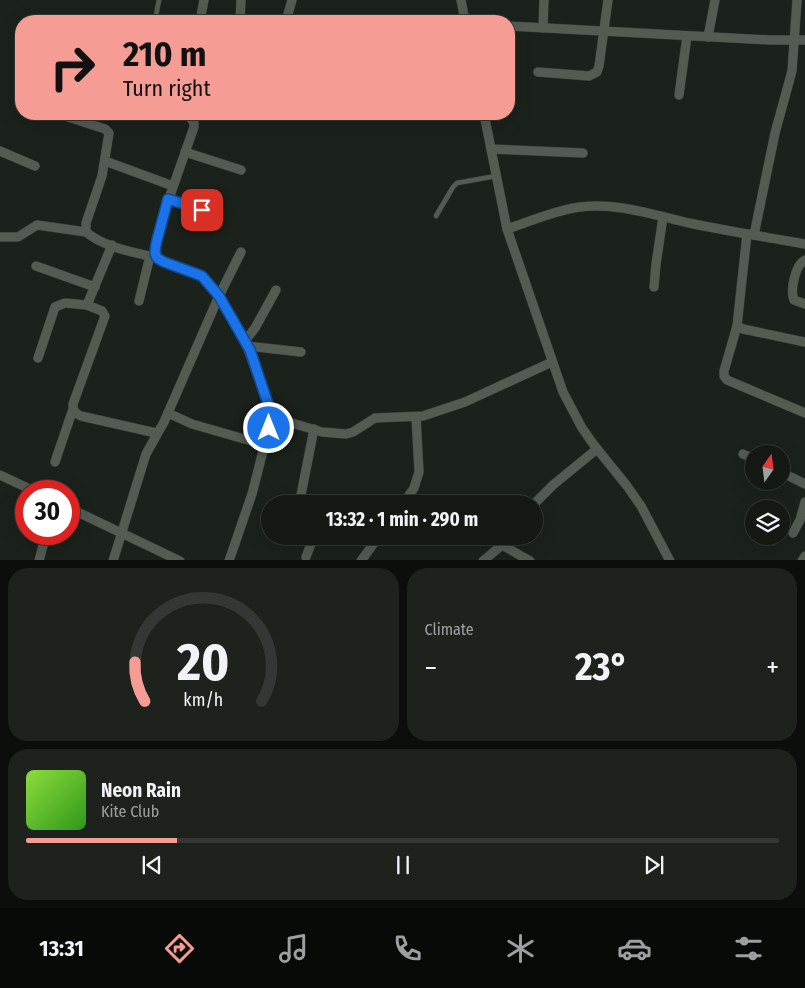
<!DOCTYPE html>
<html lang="en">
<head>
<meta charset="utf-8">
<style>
  :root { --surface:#141914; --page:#1d221d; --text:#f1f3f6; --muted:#9da0a0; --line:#333834; --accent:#f59c95 }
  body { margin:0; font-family:"Fira Sans Condensed",sans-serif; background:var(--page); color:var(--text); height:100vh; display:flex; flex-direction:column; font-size:19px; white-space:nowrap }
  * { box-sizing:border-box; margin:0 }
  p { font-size:16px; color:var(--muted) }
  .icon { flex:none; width:28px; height:28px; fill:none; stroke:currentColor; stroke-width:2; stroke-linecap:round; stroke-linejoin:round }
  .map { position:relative; height:560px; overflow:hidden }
  .details { display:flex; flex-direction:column; gap:8px; padding:8px; background:#0b0e0b; flex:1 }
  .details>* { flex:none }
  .top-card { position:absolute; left:15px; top:15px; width:500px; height:105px; border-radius:20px; box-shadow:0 5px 20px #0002,0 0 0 1px var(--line); background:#f59c95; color:#111; overflow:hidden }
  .needle { width:32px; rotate:14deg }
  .buttons { position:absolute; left:745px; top:445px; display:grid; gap:10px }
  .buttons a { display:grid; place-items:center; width:45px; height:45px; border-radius:50%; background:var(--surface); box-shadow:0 5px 20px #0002,0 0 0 1px var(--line); font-size:25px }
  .speed { position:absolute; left:15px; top:480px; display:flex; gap:10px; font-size:25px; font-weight:700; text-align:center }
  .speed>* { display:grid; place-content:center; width:65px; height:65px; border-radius:50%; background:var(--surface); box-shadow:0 5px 20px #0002,0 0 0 1px var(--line); line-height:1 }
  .speed .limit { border:8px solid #d22; background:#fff; color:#111 }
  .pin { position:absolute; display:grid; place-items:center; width:42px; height:42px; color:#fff; margin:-21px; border-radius:10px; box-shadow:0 2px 8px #0006 }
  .me { position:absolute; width:55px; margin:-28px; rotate:0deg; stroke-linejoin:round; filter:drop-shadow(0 0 4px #0008) }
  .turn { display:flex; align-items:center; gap:18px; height:105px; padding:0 25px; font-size:22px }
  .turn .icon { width:65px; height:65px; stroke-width:2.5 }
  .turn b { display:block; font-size:35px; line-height:42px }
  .big { font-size:38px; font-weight:700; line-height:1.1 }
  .details .widget { flex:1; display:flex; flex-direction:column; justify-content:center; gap:8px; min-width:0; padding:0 18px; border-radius:20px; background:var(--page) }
  .details .dial { align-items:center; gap:0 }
  .dial svg { height:130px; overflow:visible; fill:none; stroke:var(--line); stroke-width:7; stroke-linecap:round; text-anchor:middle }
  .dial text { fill:var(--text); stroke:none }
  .song { display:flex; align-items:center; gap:15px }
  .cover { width:60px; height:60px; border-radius:8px; background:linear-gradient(135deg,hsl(90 70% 55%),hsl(110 70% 35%)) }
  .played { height:5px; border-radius:2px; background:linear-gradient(90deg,var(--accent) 20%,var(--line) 20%) }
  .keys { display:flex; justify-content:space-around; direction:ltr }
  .heat { display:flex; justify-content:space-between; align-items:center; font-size:28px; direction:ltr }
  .details .tiles { flex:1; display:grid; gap:8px; grid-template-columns:1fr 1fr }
  .widget:last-child { grid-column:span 2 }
  .trip { position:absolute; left:261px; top:495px; width:282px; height:50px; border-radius:25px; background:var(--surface); box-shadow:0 5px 20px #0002,0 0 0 1px var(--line); font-weight:700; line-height:50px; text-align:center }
  .tab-bar { display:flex; height:80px; justify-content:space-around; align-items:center; background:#080a08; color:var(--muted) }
  .tab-bar .icon { width:35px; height:35px }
  .tab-bar .active { color:var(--accent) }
  .tab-bar b { font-size:22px; color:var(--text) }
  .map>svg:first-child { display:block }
</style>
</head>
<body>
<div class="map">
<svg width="805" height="561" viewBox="0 0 805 561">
  <rect width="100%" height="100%" fill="#1b211b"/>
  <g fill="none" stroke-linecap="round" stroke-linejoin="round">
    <defs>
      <g id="service">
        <polyline points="155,21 159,0"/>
        <polyline points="436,216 453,187 457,183 496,176"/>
      </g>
      <g id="minor">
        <polyline points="461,0 465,21"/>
        <polyline points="200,21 204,0"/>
        <polyline points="240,21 241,0"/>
        <polyline points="286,21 292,0"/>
        <polyline points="509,26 770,40 805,40"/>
        <polyline points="543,28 544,0"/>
        <polyline points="708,37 715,0"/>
        <polyline points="538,72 589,76 597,72 599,66 608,0"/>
        <polyline points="679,95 687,36"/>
        <path d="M59,114l46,15 4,4 -7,43 -16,47v9c19,16 48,20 71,26"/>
        <polyline points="188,114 194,123 194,127 165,210 156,244 155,253 157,258 164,262 202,276 219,296 245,341 269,407 278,416 285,421 322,432 346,434 353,432 375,418 423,416 465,402 552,362"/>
        <polyline points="484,114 507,229 563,392 582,428 594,445 627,486 641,506 670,561"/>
        <polyline points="491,149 583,153"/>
        <polyline points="0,151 35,166"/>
        <polyline points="185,152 241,170"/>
        <polyline points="105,161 173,186"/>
        <polyline points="168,199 202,210"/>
        <path d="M507,229c24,-8 49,-19 73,-22 36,-5 74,8 109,16 38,8 77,14 116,21"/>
        <polyline points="747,234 737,326 743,329 805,342"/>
        <polyline points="754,235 775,133 792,71 797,0"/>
        <polyline points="0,237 18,237 37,225 86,232"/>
        <path d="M805,260c-10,5 -15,30 -11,40l11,4"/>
        <polyline points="36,266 95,287"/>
        <polyline points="654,287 656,264 663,217"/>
        <polyline points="139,301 150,256"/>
        <path d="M87,305l15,6 3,5 -32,88c0,7 2,9 8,12l75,17"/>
        <polyline points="737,326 724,371 724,376 727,380 805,413"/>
        <polyline points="245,341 255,328 276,290"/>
        <polyline points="247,346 301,352"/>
        <polyline points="38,358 55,307 65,303 87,305 112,245"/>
        <polyline points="168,413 192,424 265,445"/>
        <polyline points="314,429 301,495 306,501 320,504"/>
        <polyline points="743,454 754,459"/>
        <polyline points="55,462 73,409"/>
        <polyline points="781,472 805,484"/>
        <polyline points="0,475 34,491"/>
        <polyline points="403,504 414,488 419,472 416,417"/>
        <polyline points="534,504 553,485 597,449"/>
        <polyline points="69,508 180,561"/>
        <polyline points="793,533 800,520 805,502"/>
        <polyline points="502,545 530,561"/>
        <polyline points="306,557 314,536"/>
        <polyline points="39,561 46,534"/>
        <polyline points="113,561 146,454 164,422 219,296 241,252"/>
        <polyline points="229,561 252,494 273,412"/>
        <polyline points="361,561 379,536"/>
        <polyline points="483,561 502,545 507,536"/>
        <polyline points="802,561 805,556"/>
      </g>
    </defs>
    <!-- service casing -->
    <use href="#service" stroke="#363b36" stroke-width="5.5"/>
    <!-- minor casing -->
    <use href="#minor" stroke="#363b36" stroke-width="10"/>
    <!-- service -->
    <use href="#service" stroke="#535b53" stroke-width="4.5"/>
    <!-- minor -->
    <use href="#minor" stroke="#535b53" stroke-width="9"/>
  </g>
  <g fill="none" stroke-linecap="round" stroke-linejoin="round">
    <defs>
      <polyline id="route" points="202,210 168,199 156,244 155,253 157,258 164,262 202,276 219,296 250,350 269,407 272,412 269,428"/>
    </defs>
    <!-- route casing -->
    <use href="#route" stroke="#114b97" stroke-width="12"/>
    <!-- route -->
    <use href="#route" stroke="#1a73e8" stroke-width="9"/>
  </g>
</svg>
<div class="buttons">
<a><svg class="needle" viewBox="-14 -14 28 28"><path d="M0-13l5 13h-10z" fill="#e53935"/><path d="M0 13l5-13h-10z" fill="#9da0a0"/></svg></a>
<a><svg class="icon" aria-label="layers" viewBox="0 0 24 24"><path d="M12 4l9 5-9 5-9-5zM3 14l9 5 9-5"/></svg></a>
</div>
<div class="speed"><div class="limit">30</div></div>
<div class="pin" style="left:202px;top:210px;background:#d93025"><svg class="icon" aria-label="arrive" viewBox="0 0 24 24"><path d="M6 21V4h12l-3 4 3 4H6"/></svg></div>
<svg class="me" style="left:269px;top:428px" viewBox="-20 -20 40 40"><circle r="17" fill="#1a73e8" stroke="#fff" stroke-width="3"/><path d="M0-11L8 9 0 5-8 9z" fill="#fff"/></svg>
<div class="trip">13:32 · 1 min · 290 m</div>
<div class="top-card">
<div class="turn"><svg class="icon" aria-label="right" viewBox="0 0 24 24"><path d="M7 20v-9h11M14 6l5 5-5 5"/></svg><div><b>210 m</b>Turn right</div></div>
</div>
</div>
<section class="details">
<div class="tiles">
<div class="widget dial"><svg viewBox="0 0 100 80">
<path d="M14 69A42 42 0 1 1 86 69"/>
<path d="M14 69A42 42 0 0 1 8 45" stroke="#f59c95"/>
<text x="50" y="56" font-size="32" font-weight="700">20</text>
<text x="50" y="72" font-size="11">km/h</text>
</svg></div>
<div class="widget"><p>Climate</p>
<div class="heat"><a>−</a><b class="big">23°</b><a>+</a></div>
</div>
<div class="widget">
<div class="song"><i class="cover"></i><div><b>Neon Rain</b><p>Kite Club</p></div></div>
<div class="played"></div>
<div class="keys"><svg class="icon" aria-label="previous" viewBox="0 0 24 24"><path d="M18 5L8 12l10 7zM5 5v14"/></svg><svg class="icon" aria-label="pause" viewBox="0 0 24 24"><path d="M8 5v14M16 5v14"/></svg><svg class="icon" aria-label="next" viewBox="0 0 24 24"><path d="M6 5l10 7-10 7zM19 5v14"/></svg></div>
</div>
</div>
</section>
<nav class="tab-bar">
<b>13:31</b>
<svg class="icon active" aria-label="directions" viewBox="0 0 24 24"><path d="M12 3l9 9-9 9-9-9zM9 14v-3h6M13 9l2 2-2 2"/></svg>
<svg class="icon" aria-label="music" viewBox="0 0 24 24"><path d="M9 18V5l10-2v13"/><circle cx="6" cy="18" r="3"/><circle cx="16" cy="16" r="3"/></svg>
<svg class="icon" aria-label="phone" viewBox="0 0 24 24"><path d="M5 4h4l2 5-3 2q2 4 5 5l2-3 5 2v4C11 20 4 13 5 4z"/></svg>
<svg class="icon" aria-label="climate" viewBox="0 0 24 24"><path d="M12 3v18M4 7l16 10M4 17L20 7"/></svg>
<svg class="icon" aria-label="car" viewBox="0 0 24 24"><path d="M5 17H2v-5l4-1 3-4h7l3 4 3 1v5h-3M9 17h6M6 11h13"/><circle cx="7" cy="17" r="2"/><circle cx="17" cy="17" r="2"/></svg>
<svg class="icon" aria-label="filters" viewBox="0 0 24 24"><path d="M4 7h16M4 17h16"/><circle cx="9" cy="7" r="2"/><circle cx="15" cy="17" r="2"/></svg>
</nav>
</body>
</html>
